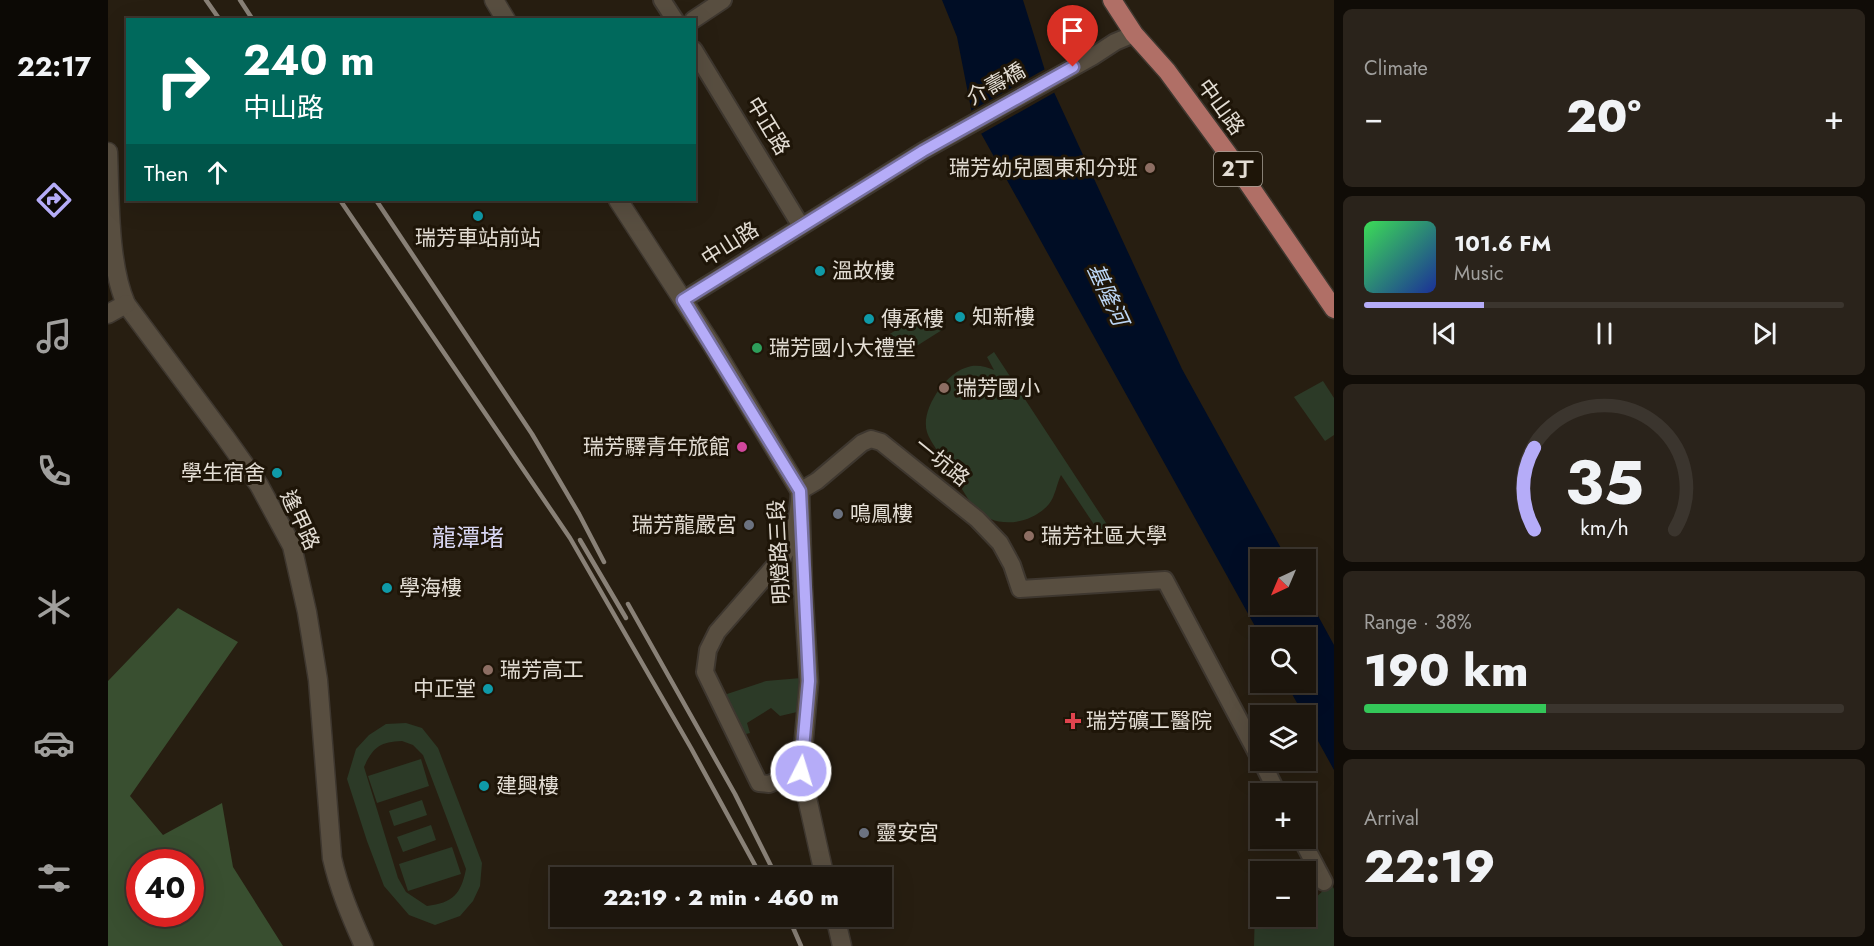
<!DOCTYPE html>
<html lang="en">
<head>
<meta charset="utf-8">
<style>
  :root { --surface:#1d160d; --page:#2a231b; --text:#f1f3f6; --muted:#a09f9d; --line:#3b352e; --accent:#b5acf8 }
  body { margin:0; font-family:Jost,"Noto Sans TC",sans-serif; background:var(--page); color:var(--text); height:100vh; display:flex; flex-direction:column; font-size:22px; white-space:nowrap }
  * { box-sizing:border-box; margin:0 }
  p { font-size:20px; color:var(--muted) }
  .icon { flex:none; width:33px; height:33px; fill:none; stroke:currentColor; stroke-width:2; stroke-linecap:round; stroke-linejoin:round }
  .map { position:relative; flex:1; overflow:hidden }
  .side { display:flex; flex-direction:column; gap:9px; padding:9px; background:#100c07; width:540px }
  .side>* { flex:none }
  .top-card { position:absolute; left:18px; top:18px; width:570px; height:183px; border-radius:0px; box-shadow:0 6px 24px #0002,0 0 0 2px var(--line); background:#00695c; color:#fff; overflow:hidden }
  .needle { width:39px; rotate:224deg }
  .tools { position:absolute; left:1142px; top:549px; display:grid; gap:12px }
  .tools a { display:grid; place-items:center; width:66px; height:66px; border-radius:0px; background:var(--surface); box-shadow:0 6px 24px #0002,0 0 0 2px var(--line); font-size:30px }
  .speed { position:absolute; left:18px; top:849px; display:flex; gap:12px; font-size:30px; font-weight:700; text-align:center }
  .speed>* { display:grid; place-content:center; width:78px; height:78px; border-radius:50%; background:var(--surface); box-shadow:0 6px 24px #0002,0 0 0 2px var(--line); line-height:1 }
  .speed .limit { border:9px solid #d22; background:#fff; color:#111 }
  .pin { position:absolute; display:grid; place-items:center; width:51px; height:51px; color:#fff; margin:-62px -26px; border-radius:50% 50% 50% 0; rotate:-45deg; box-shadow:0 0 6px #0007 }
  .pin .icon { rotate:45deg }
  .me { position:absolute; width:66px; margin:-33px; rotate:5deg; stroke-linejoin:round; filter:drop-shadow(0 0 4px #0008) }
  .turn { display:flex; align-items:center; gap:21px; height:126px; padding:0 18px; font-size:27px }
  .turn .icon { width:78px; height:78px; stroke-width:2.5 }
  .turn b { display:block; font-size:42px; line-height:51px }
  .then { display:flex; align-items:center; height:57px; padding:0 18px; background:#0003; gap:12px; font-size:22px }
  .big { font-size:45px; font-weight:800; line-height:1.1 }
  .side .widget { flex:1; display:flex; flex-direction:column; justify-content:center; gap:9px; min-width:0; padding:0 21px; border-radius:9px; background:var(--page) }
  .side .dial { align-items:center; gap:0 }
  .dial svg { height:156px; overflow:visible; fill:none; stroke:var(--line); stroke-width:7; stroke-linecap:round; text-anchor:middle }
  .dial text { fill:var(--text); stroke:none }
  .song { display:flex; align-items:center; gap:18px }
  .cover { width:72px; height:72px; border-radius:9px; background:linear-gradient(135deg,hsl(130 70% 55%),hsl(230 70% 35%)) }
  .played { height:6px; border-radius:3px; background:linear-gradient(90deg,var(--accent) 25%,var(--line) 25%) }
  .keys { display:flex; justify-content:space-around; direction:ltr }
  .heat { display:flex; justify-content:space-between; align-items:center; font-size:33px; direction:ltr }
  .charge { height:9px; border-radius:4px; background:linear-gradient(90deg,#34c759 38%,var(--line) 0) }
  .trip { position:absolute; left:442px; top:867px; width:342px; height:60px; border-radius:0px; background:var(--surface); box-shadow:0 6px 24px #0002,0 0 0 2px var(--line); font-weight:800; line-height:60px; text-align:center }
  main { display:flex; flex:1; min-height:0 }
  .menu { display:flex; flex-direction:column; width:108px; justify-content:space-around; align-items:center; background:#0c0905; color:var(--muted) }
  .menu .icon { width:42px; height:42px }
  .menu .current { color:var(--accent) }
  .menu b { font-size:27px; color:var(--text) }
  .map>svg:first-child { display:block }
</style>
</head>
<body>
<main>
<nav class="menu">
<b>22:17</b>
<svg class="icon current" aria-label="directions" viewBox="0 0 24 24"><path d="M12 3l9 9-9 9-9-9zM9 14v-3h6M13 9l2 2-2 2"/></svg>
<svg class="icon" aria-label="music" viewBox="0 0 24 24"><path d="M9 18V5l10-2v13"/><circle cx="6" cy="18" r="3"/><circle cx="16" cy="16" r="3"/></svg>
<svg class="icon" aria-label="phone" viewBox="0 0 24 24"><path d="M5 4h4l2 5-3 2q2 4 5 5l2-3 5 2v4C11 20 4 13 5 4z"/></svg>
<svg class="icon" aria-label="climate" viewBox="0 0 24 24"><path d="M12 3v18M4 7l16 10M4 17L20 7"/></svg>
<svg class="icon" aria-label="car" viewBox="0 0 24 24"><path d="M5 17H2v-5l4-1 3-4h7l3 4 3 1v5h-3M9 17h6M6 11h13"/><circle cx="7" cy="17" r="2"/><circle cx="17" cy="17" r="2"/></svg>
<svg class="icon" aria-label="filters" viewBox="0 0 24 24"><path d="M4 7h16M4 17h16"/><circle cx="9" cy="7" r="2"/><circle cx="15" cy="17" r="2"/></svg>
</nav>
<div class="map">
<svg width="1226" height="946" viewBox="0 0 1226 946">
  <rect width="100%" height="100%" fill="#271e11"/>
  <!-- green -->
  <g fill="#2c3a27" fill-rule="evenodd">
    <polygon points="822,310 834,330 788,359 775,338"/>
    <path d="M886,352l116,177 -9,6 -40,-60c-4,8 -6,22 -12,29 -19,22 -57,26 -76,2 -8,-11 -15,-24 -22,-35 -6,-10 -21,-29 -24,-39 -7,-22 19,-60 41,-65 8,-3 19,0 26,3l-7,-13z"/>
    <polygon points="1215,381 1226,398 1226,435 1217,441 1186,397"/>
    <polygon points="693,678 689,712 672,716 663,708 639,723 642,733 638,734 616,695 658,681"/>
    <path d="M298,723l16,5 16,20 44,115 -2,23 -7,15 -13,15 -25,9 -26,-10 -25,-29 -17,-45 -20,-62 9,-30 13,-14 17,-11zM294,741l11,4 10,10 43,114c-5,25 -13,34 -39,37l-21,-14 -8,-14 -34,-111c9,-20 16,-25 38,-26z"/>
    <polygon points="313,759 321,786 269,803 260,776"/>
    <polygon points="314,800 319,815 286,826 281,811"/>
    <polygon points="323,825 328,840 295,852 289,837"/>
    <polygon points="344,847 353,874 300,891 291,864"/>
    <polygon points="1223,883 1226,889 1226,946 1146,946 1147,907 1152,907 1152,916 1197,916 1197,908"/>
  </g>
  <!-- forest -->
  <path fill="#394f30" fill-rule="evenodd" d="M70,608l60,34 -108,154 33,39 59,-32 11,64 50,79h-175v-265zM32,862h50v52h-50z"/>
  <!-- water -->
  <polygon fill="#000d25" points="834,0 915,0 939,77 1074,369 1179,559 1152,560 1152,604 1197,604 1197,592 1226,645 1226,770 1178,683 1197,682 1197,638 1153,637 865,119 849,37"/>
  <!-- pier -->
  <polygon fill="#271e11" points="939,68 949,91 871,135 862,120 861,112"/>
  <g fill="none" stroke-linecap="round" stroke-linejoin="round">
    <defs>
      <g id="street">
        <polyline points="554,0 567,20"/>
        <polyline points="585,20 615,0"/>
        <polyline points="586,50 693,226"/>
        <polyline points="575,300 815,151 984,57 1007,42 1026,34"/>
        <polyline points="1153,760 1170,794"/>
        <path d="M693,771l-32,13 -10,-1 -54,-111 3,-22 9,-18 67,-77c12,-20 14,-42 16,-64l17,-10 45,-38 9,-4 10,3 96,77 23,24 12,22 8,24 145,-9 95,179"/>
        <polyline points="1193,838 1216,882"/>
      </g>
      <g id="secondary">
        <polyline points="386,0 398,20"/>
        <path d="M0,152c2,45 0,111 18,152l99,133 34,48 33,61 15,66 11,68 14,178c7,31 19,59 32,88"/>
        <polyline points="510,200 604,345 692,491 695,587 701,682 693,771 717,878"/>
        <polyline points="0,314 18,304"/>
        <polyline points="727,916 734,946"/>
      </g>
      <polyline id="primary" points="1004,0 1026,34 1059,71 1120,154 1226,309"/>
    </defs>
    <!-- street casing -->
    <use href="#street" stroke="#3e372f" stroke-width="20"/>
    <!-- secondary casing -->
    <use href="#secondary" stroke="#3e372f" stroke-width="21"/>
    <!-- primary casing -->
    <use href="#primary" stroke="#3e372f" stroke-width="21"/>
    <!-- street -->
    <use href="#street" stroke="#584e40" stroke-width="16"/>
    <!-- secondary -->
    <use href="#secondary" stroke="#584e40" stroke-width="18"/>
    <!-- primary -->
    <use href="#primary" stroke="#b06f66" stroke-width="18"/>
    <!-- rail -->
    <g stroke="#898177" stroke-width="4.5">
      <polyline points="98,0 112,20"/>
      <polyline points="132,0 145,20"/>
      <polyline points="232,200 462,538 583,748 654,878"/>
      <polyline points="268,200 424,434 471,514 496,562"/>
      <polyline points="472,540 518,618"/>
      <polyline points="520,604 627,794 669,878"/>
      <polyline points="680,916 693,946"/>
    </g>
  </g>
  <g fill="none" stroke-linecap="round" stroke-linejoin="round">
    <defs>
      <polyline id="route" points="693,771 701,681 692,491 575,300 815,151 965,67"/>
    </defs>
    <!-- route casing -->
    <use href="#route" stroke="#7670a1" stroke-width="15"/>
    <!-- route -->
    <use href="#route" stroke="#b5acf8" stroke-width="10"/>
  </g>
  <!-- markers -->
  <g fill="#8d6e63" stroke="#1e1508" stroke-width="2">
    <circle cx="1042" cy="168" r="6"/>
    <circle cx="836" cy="388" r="6"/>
    <circle cx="921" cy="536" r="6"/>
    <circle cx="380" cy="670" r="6"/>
  </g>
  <g fill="#0f9aa8" stroke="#1e1508" stroke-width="2">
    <circle cx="370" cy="216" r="6"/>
    <circle cx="712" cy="271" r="6"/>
    <circle cx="852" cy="317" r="6"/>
    <circle cx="761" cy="319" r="6"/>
    <circle cx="169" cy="473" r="6"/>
    <circle cx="279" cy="588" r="6"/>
    <circle cx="380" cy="689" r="6"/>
    <circle cx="376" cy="786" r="6"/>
  </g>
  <circle fill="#2e9e5b" stroke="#1e1508" stroke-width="2" cx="649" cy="348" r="6"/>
  <circle fill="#d1479c" stroke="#1e1508" stroke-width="2" cx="634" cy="447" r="6"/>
  <g fill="#6b7280" stroke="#1e1508" stroke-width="2">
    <circle cx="730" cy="514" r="6"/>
    <circle cx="641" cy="525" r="6"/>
    <circle cx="756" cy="833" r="6"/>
  </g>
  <path fill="#e0444e" stroke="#1e1508" stroke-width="2" d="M962 712h6v6h6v6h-6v6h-6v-6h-6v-6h6z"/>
  <g text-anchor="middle" stroke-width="6" stroke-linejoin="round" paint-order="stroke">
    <!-- shield labels -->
    <rect fill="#1e1508" stroke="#a8a197" stroke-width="1.5" x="1106" y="152" width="48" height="34" rx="4.5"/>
    <g font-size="20" font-weight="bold" fill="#e3ddd4">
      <text x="1130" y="176">2丁</text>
    </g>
    <!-- street labels -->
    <g font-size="21" fill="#e3ddd4" stroke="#1e1508">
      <text transform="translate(888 84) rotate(-29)" y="7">介壽橋</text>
      <text transform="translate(1113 107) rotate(54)" y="7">中山路</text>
      <text transform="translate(660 126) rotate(59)" y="7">中正路</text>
      <text transform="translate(622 244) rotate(-32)" y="7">中山路</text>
      <text transform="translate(834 462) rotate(39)" y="7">一坑路</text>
      <text transform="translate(192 520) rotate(65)" y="7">逢甲路</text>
      <text transform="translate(671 552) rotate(-93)" y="7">明燈路三段</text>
    </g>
    <!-- poi labels -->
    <g font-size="21" fill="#e3ddd4" stroke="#1e1508" text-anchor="start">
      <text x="1030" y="175" text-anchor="end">瑞芳幼兒園東和分班</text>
      <text x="370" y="245" text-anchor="middle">瑞芳車站前站</text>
      <text x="724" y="278">溫故樓</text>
      <text x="864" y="324">知新樓</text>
      <text x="773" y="326">傳承樓</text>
      <text x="661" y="355">瑞芳國小大禮堂</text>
      <text x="848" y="395">瑞芳國小</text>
      <text x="622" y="454" text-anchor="end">瑞芳驛青年旅館</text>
      <text x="157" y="480" text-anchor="end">學生宿舍</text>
      <text x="742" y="521">鳴鳳樓</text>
      <text x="629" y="532" text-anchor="end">瑞芳龍嚴宮</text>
      <text x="933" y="543">瑞芳社區大學</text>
      <text x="291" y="595">學海樓</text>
      <text x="392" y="677">瑞芳高工</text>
      <text x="368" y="696" text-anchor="end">中正堂</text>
      <text x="978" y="728">瑞芳礦工醫院</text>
      <text x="388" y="793">建興樓</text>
      <text x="768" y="840">靈安宮</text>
    </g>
    <!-- water labels -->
    <g font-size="22" font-style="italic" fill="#bcd6f5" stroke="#1e1508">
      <text transform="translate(1000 294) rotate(65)" y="8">基隆河</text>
    </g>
    <!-- quarter labels -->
    <g font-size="24" fill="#d9d7f4" stroke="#1e1508">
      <text x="360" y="546">龍潭堵</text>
    </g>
  </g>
</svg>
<div class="tools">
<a><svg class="needle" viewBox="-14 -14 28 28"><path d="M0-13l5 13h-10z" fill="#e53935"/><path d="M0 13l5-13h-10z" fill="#a09f9d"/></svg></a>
<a><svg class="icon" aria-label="search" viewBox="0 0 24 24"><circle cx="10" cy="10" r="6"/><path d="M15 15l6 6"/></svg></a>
<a><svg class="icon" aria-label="layers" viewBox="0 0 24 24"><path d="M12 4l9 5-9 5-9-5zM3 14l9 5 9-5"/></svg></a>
<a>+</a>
<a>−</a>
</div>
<div class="speed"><div class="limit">40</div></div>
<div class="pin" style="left:965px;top:67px;background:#d93025"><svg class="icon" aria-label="arrive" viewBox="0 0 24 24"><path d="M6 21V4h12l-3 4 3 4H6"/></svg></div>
<svg class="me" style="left:693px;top:771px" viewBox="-20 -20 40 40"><circle r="17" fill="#b5acf8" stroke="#fff" stroke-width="3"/><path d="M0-11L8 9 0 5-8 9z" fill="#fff"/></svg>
<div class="trip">22:19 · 2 min · 460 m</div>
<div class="top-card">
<div class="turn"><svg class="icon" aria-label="right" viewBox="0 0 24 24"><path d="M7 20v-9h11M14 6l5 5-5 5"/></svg><div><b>240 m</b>中山路</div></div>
<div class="then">Then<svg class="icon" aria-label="ahead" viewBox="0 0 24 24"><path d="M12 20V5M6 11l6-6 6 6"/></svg></div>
</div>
</div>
<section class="side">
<div class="widget"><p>Climate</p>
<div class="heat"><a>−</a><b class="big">20°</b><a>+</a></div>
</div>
<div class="widget">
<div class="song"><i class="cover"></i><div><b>101.6 FM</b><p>Music</p></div></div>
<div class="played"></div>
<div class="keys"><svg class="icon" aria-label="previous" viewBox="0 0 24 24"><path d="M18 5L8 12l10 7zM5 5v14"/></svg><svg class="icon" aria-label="pause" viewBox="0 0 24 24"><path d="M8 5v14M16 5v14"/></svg><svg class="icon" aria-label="next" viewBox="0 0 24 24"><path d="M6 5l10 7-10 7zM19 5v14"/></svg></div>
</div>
<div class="widget dial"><svg viewBox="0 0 100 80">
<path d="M14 69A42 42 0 1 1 86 69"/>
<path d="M14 69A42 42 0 0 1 14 27" stroke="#b5acf8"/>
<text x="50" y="56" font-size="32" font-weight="700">35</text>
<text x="50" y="72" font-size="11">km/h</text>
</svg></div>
<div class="widget"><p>Range · 38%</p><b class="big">190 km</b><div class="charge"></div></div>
<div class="widget"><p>Arrival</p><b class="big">22:19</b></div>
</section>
</main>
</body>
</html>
